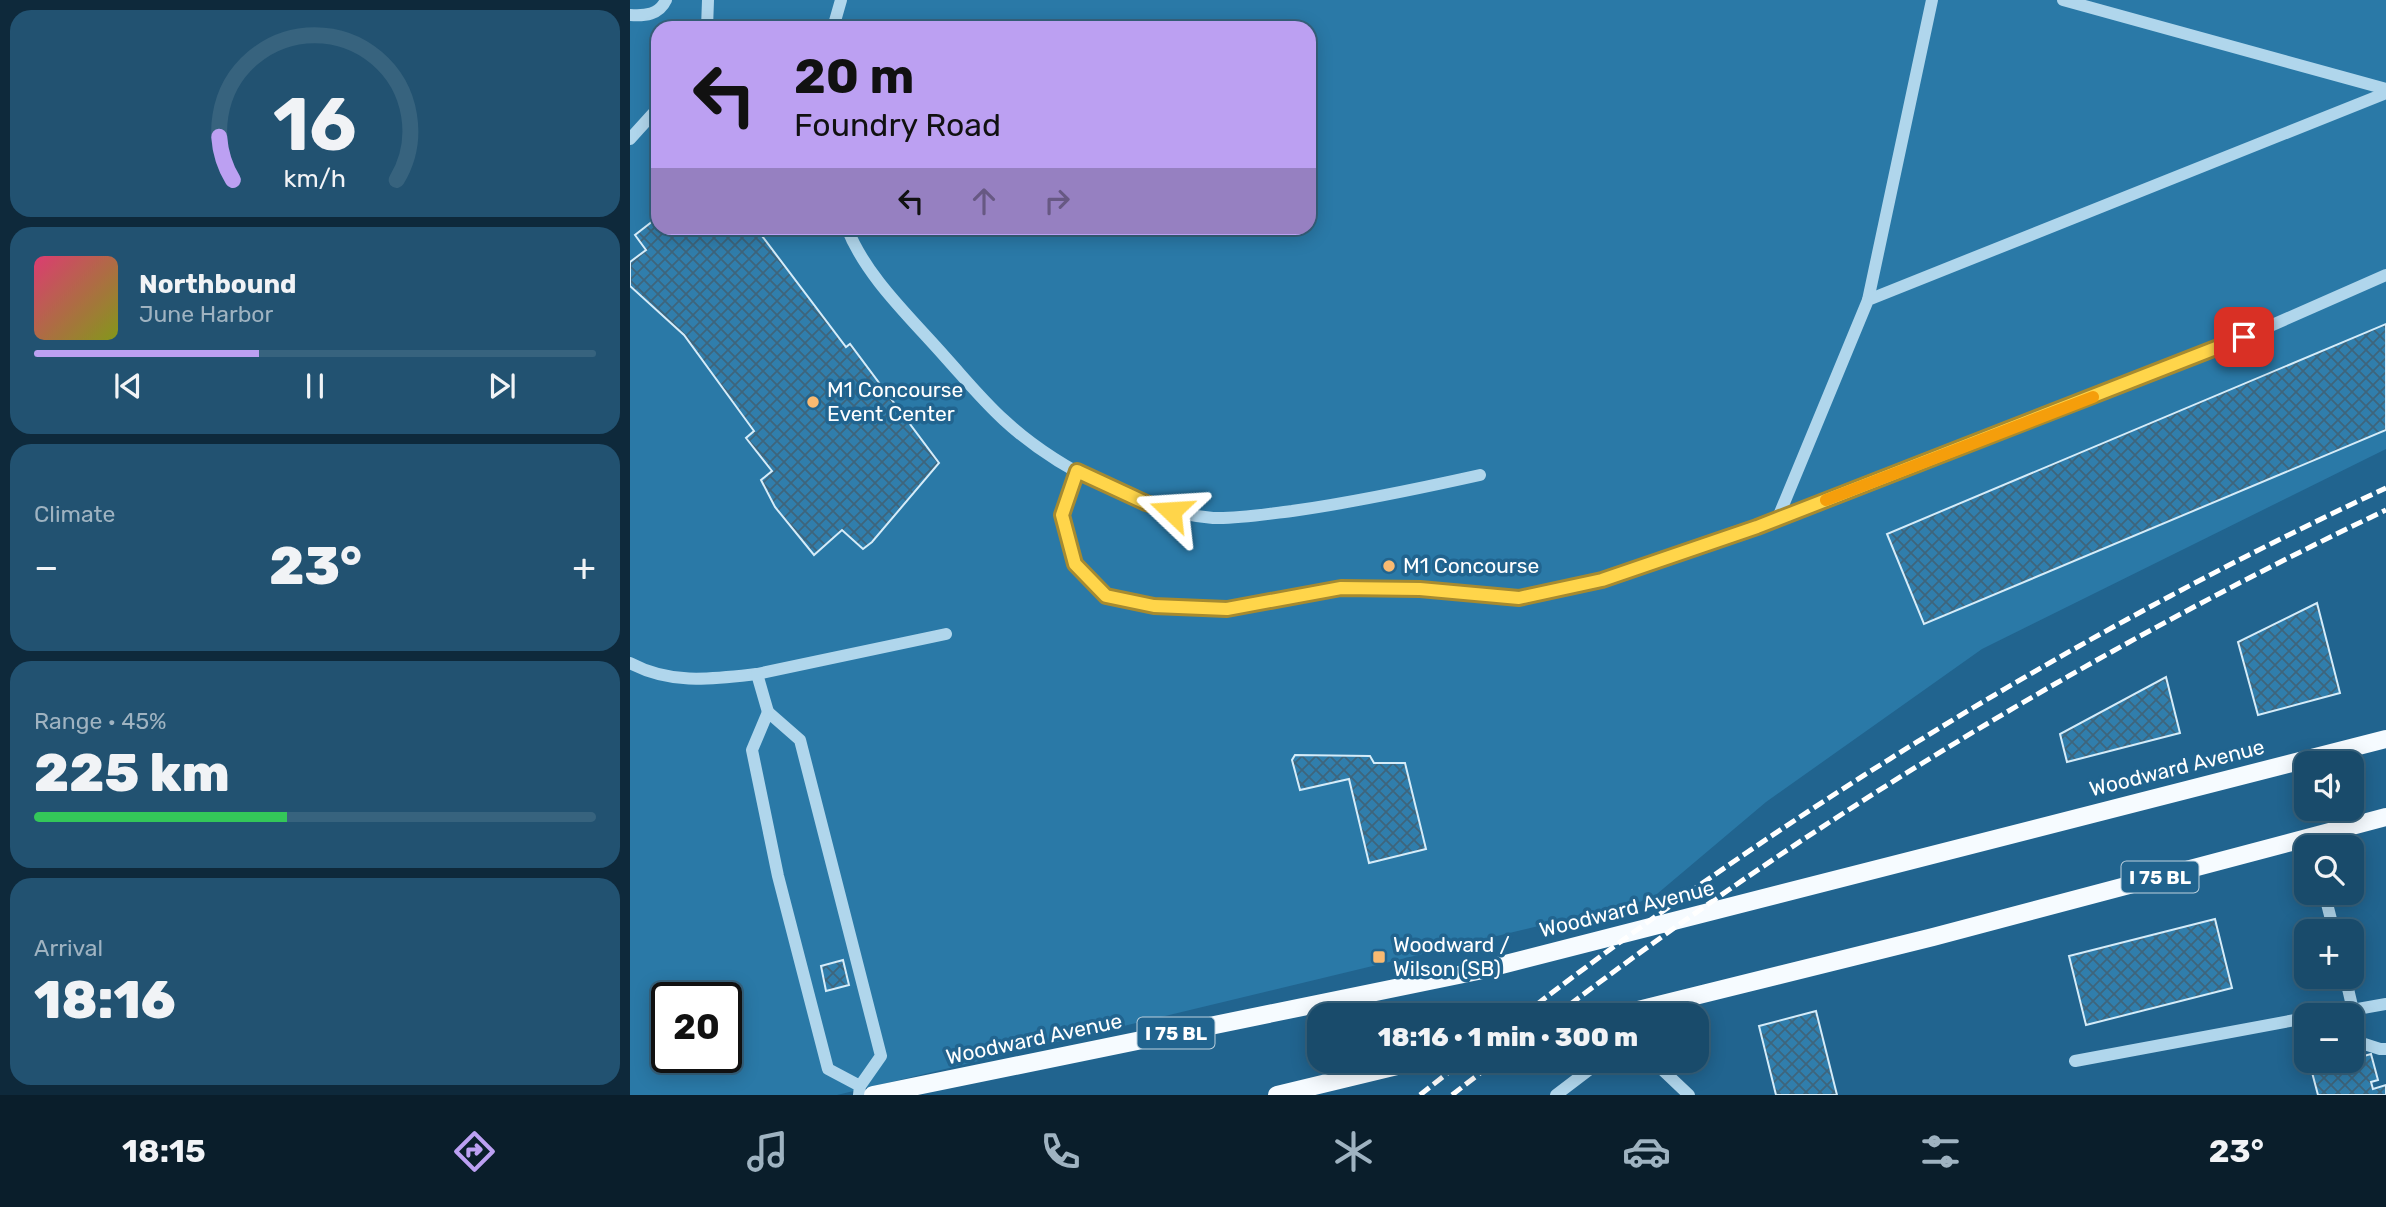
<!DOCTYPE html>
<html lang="en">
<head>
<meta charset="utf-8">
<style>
  :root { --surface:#194b6b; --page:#225271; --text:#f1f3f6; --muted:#9fb3c1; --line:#37637e; --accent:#bca0f2 }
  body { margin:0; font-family:Rubik,sans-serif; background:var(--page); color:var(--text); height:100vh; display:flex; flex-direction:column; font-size:26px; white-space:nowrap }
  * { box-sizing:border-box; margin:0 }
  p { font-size:23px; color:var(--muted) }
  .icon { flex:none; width:38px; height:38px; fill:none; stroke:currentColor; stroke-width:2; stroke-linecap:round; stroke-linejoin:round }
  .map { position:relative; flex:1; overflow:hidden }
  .sheet { display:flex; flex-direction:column; gap:10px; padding:10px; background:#0e293b; width:630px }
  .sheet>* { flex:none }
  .guide { position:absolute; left:21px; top:21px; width:665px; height:214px; border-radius:21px; box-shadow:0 4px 18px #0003,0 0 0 2px var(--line); background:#bca0f2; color:#111; overflow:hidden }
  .buttons { position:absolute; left:1664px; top:751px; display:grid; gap:14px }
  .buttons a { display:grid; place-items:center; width:70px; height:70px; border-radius:14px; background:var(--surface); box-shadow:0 4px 18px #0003,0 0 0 2px var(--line); font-size:35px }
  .speed { position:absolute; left:21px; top:982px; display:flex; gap:14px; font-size:35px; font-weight:700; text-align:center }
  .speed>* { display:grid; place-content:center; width:91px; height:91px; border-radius:50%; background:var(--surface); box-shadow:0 4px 18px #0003,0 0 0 2px var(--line); line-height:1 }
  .speed .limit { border:4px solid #111; border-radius:10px; background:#fff; color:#111 }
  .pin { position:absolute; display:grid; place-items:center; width:60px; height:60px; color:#fff; margin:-30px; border-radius:14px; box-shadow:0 4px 10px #0006 }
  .me { position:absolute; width:77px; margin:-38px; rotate:290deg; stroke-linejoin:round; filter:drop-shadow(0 0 5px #0008) }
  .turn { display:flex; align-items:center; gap:24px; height:147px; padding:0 28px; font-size:32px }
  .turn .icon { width:91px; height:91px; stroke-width:2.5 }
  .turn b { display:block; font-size:49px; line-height:60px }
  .lanes { display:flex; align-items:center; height:66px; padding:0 28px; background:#0003; justify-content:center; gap:35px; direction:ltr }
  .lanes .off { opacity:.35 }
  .big { font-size:52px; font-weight:800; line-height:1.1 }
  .sheet .card { flex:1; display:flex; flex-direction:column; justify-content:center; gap:10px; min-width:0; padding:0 24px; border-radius:21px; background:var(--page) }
  .sheet .dial { align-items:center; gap:0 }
  .dial svg { height:182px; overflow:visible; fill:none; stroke:var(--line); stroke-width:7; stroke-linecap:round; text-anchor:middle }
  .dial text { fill:var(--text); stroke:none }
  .song { display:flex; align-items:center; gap:21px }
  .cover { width:84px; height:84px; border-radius:10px; background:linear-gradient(135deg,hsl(340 70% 55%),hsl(70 70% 35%)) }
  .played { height:7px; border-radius:4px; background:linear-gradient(90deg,var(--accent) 40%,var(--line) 40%) }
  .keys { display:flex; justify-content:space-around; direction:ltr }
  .heat { display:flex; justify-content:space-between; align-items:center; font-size:38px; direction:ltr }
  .charge { height:10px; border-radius:5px; background:linear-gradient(90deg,#34c759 45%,var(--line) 0) }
  .trip { position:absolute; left:677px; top:1003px; width:402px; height:70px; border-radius:21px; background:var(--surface); box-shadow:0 4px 18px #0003,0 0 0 2px var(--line); font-weight:800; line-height:70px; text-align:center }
  .dock { display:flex; height:112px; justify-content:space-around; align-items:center; background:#0a1e2b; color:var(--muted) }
  .dock .icon { width:49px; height:49px }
  .dock .selected { color:var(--accent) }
  .dock b { font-size:32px; color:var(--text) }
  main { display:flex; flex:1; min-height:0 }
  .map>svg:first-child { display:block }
</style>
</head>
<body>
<main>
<section class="sheet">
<div class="card dial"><svg viewBox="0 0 100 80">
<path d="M14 69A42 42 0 1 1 86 69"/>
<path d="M14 69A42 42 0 0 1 8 50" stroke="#bca0f2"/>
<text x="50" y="56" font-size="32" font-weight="700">16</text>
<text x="50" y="72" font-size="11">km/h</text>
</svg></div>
<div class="card">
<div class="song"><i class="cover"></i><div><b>Northbound</b><p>June Harbor</p></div></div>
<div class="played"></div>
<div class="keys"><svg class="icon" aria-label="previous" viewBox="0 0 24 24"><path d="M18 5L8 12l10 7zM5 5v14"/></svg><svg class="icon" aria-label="pause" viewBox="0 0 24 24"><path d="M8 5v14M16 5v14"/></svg><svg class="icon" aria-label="next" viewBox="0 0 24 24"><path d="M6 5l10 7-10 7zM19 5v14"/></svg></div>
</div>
<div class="card"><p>Climate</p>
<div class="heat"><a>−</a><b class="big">23°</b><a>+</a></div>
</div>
<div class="card"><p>Range · 45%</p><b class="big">225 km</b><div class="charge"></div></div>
<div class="card"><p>Arrival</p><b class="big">18:16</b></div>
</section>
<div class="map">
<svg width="1756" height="1095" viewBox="0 0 1756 1095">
  <defs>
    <pattern id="building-cross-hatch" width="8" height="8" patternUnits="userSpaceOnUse" patternTransform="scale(1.75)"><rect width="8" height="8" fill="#307eac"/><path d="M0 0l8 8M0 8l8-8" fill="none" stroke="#3e657c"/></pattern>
  </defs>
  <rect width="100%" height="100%" fill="#21648f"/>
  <!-- grass -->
  <path fill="#2a79a7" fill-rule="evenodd" d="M0,0h1756v449l-404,200 -216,153 -115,97 -814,196h-207zM28,28h651v200h-651zM37,998h59v59h-59z"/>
  <!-- building -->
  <g fill="url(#building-cross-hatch)" stroke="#d5ecf9" stroke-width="2">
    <polygon points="28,217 28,228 126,228 216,347 220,344 309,463 242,542 233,549 212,530 184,555 145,507 131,480 142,471 116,438 124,431 54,335 0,286 0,262 16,250 5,235"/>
    <polygon points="1756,324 1756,430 1294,624 1257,534"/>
    <polygon points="1687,603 1710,693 1628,715 1608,642"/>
    <polygon points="1536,677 1550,733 1437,762 1430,734"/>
    <polygon points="665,755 740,756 744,763 775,763 796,849 739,863 719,779 670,790 662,760"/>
    <polygon points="1585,919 1602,988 1456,1025 1439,956"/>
    <polygon points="213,960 219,985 196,991 191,966"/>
    <polygon points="1186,1011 1207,1095 1146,1095 1129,1026"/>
    <polygon points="1732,1047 1734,1056 1741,1054 1748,1080 1741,1082 1743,1089 1756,1085 1756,1095 1688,1095 1679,1061 1722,1060 1722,1050"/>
  </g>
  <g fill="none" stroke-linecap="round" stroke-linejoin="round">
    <!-- minor -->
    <g stroke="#b0d6ec" stroke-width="12">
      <polyline points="1433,0 1756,89"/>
      <path d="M0,15c15,1 29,0 36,-15"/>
      <polyline points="77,28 78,0"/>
      <polyline points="203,28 211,0"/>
      <polyline points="0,139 28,108"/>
      <path d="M217,228c19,49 64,90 99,130 19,21 37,43 58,62 52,48 138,92 209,98 26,1 53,-4 79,-7 64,-9 125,-22 188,-36"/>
      <polyline points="1238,300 1302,0"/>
      <polyline points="447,471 432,515 445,564 476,596 524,606 597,609 711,588 790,589 889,598 972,580 1127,527 1590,348 1756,275"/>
      <polyline points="1147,520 1238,300 1756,93"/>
      <path d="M0,663c41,22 82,16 127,11"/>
      <polyline points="138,712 127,674 316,634"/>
      <polyline points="1694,892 1704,931"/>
      <polyline points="1715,976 1723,1010"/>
      <polyline points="1694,1015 1756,1004"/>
      <polyline points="1722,1040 1750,1049 1756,1049"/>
      <polyline points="1022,1060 1059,1095"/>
      <polyline points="1445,1061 1676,1018"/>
      <polyline points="229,1095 230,1086 251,1056 170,740 138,712 122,750 148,876 198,1069 230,1086"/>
      <polyline points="926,1095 972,1060"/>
    </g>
    <!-- major -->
    <g stroke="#f6fbff" stroke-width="18">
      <polyline points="988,1015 1303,937 1756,817"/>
      <polyline points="243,1095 848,971 1756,739"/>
      <polyline points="647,1095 792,1060"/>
    </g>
    <!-- rail -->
    <g stroke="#fff" stroke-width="5" stroke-dasharray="12 5" stroke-linecap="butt">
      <path d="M893,1015c267,-206 557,-384 863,-527"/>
      <path d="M926,1015c259,-197 537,-365 830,-505"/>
      <polyline points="790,1095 834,1060"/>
      <polyline points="822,1095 867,1060"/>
    </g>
  </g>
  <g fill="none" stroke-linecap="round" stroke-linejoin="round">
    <defs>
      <polyline id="route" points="541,511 516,503 447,471 432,515 445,564 476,596 524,606 597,609 711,588 790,589 889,598 972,580 1127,527 1614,337"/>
    </defs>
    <!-- route casing -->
    <use href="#route" stroke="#a68a30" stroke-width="18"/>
    <!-- route -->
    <use href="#route" stroke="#ffd54a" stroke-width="12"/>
    <!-- slow -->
    <polyline stroke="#f59e0b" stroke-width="12" points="1196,500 1463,397"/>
  </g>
  <!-- markers -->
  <g fill="#f9ba71" stroke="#21648f" stroke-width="2.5">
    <circle cx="183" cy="402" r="7"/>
    <circle cx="759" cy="566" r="7"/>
    <rect x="742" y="950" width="14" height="14" rx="3.5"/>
  </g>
  <g text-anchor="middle" stroke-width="7" stroke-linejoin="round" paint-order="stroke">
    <!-- shield labels -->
    <g fill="#21648f" stroke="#bcd0dd" stroke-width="2">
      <rect x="1491.5" y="861.5" width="77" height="31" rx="5"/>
      <rect x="507.5" y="1017.5" width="77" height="31" rx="5"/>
    </g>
    <g font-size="19" font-weight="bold" fill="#fff">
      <text x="1530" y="884">I 75 BL</text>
      <text x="546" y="1040">I 75 BL</text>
    </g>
    <!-- poi labels -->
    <g font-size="21" fill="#fff" stroke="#21648f" text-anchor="start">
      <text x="197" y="397">M1 Concourse<tspan x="197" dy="24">Event Center</tspan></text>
      <text x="773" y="573">M1 Concourse</text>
      <text x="763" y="952">Woodward /<tspan x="763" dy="24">Wilson (SB)</tspan></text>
    </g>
    <!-- street labels -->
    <g font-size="21" fill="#fff" stroke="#21648f">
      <text transform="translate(1547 768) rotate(-14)" y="7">Woodward Avenue</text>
      <text transform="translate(997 909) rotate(-14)" y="7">Woodward Avenue</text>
      <text transform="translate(404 1039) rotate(-12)" y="7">Woodward Avenue</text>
    </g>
  </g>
</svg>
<div class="buttons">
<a><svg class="icon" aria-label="sound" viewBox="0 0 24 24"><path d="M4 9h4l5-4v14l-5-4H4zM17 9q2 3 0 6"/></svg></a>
<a><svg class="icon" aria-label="search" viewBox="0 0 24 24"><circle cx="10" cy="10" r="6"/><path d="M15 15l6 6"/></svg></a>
<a>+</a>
<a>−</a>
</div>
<div class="speed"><div class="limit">20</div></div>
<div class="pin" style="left:1614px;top:337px;background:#d93025"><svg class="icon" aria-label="arrive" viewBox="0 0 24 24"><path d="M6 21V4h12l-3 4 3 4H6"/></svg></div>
<svg class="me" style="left:541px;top:511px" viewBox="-20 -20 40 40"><path d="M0-17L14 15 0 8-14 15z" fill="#ffd54a" stroke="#fff" stroke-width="4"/></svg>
<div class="trip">18:16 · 1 min · 300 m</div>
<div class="guide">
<div class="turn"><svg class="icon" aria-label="left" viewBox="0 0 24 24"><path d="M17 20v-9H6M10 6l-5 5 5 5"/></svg><div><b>20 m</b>Foundry Road</div></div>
<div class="lanes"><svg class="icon" aria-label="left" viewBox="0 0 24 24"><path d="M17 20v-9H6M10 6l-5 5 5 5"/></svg><svg class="icon off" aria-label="ahead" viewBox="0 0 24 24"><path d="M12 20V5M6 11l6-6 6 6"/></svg><svg class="icon off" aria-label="right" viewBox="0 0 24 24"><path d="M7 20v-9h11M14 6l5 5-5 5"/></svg></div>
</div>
</div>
</main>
<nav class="dock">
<b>18:15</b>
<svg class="icon selected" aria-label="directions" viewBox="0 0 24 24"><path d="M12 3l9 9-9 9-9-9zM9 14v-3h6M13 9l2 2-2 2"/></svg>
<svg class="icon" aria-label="music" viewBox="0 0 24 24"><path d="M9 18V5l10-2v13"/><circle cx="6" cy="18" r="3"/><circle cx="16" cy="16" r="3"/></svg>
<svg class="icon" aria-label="phone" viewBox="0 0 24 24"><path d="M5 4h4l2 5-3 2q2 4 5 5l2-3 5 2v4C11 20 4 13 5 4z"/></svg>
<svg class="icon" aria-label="climate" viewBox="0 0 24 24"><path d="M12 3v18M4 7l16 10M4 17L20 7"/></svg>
<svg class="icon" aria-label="car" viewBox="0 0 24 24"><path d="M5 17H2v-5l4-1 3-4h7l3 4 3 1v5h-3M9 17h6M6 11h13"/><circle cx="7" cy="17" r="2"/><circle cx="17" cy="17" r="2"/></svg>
<svg class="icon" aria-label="filters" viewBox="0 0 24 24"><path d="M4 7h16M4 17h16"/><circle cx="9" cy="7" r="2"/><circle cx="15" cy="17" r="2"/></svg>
<b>23°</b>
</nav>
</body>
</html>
